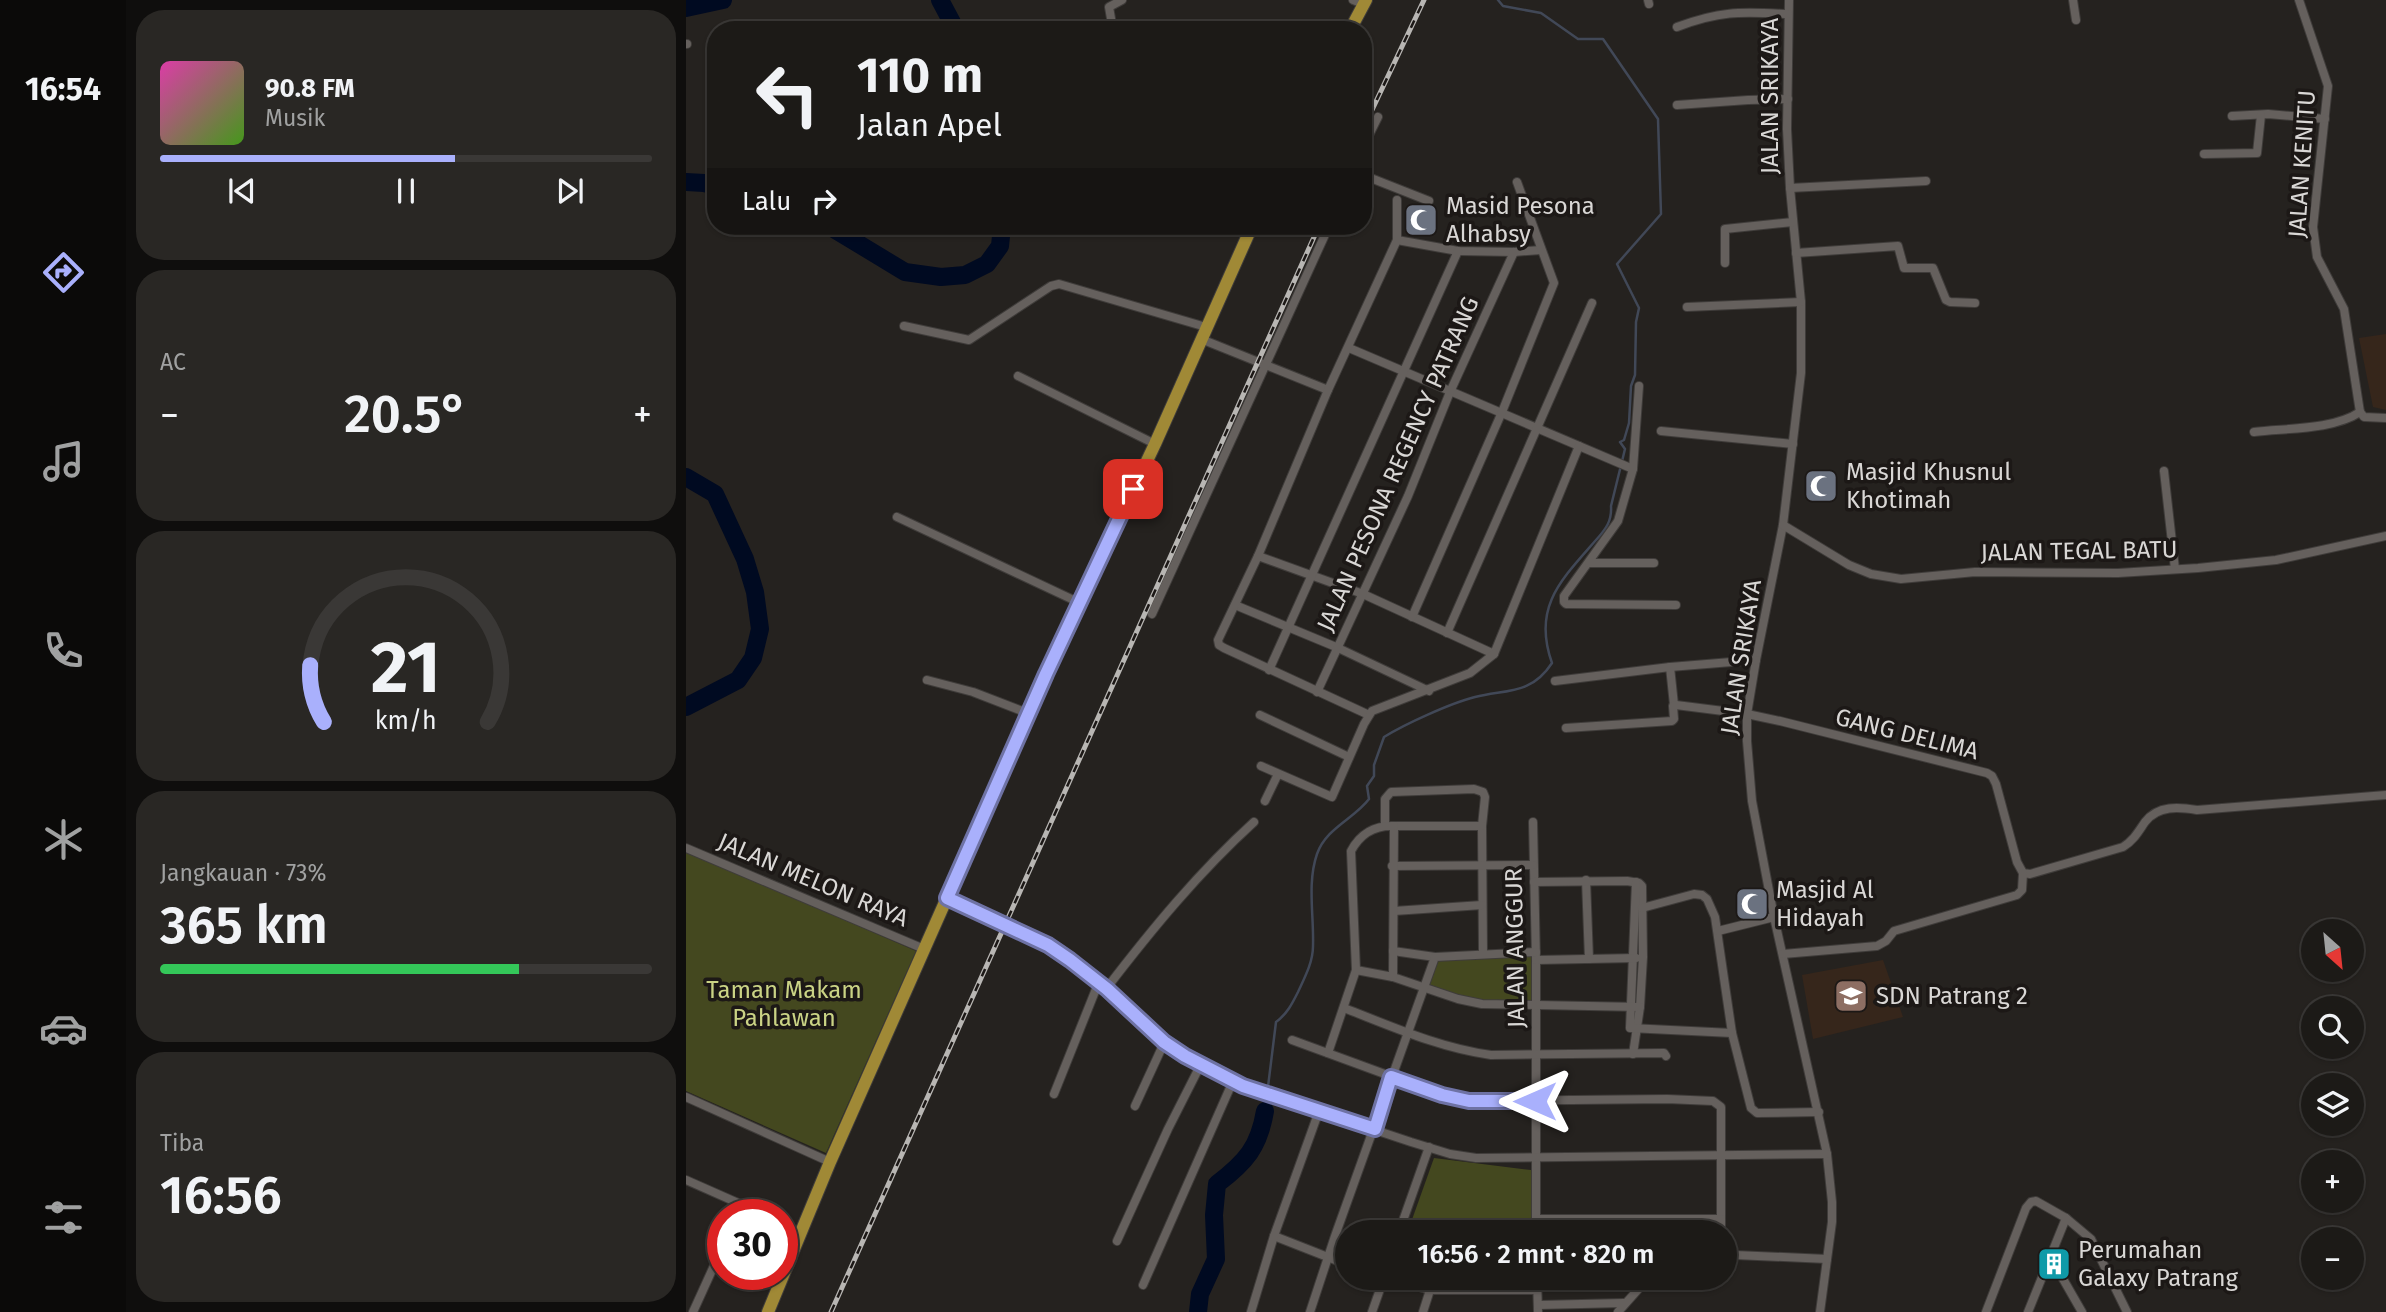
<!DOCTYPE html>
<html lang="id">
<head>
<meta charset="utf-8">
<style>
  :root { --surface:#1c1a17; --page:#292724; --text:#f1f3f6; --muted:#a0a1a1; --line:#3a3836; --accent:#a9b0fc }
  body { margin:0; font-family:"Fira Sans",sans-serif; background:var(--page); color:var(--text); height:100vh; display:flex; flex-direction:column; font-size:26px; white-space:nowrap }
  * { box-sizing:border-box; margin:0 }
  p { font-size:23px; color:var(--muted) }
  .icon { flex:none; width:38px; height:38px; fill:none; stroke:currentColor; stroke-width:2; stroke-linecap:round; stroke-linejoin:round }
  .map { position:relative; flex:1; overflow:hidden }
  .sheet { display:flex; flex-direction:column; gap:10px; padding:10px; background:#0f0e0d; width:560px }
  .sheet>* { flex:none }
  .hud { position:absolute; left:21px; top:21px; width:665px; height:214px; border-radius:28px; box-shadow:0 2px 5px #0004,0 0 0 2px var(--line); background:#1c1a17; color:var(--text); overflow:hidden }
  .needle { width:46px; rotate:153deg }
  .controls { position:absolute; left:1615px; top:919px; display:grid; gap:14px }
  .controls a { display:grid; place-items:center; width:63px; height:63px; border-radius:50%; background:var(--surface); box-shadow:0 2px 5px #0004,0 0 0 2px var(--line); font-size:35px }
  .speed { position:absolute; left:21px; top:1199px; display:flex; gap:14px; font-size:35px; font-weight:700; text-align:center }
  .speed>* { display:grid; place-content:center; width:91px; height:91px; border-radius:50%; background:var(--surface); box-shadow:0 2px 5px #0004,0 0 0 2px var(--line); line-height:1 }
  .speed .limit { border:10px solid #d22; background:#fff; color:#111 }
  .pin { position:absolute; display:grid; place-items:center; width:60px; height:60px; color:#fff; margin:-30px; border-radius:14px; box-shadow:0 4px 10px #0006 }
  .me { position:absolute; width:77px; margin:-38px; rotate:270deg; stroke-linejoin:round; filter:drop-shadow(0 0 5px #0008) }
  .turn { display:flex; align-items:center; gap:24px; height:147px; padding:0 35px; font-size:32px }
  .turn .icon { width:91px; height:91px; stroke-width:2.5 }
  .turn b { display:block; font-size:49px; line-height:60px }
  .then { display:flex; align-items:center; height:66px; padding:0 35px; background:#0003; gap:14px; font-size:26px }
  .big { font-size:52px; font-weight:600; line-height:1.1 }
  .sheet .tile { flex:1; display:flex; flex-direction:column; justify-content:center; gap:10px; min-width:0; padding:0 24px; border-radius:28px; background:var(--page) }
  .sheet .dial { align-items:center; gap:0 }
  .dial svg { height:182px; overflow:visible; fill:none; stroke:var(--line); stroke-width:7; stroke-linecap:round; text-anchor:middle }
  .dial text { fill:var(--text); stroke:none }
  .song { display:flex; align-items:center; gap:21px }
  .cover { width:84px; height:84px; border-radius:10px; background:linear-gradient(135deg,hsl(320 70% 55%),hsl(100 70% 35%)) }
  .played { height:7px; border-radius:4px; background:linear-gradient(90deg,var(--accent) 60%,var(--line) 60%) }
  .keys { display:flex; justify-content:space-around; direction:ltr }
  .heat { display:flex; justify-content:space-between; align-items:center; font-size:38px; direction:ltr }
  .charge { height:10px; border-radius:5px; background:linear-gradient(90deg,#34c759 73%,var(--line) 0) }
  .trip { position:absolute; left:649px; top:1220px; width:402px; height:70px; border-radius:35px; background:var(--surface); box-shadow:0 2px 5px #0004,0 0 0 2px var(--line); font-weight:600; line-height:70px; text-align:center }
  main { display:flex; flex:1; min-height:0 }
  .tabs { display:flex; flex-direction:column; width:126px; justify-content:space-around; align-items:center; background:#0b0a09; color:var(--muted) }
  .tabs .icon { width:49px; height:49px }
  .tabs .active { color:var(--accent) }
  .tabs b { font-size:32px; color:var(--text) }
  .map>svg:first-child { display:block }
</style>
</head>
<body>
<main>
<nav class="tabs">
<b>16:54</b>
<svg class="icon active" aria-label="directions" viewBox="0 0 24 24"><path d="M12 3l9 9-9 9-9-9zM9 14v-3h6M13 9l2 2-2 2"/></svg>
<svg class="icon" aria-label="music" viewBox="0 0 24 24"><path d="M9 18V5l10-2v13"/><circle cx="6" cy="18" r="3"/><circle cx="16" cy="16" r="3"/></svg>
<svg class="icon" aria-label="phone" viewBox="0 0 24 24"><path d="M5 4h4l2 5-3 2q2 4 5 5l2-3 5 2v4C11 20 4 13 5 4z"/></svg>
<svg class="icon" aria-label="climate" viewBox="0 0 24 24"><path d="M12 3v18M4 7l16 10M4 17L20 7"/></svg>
<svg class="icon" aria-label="car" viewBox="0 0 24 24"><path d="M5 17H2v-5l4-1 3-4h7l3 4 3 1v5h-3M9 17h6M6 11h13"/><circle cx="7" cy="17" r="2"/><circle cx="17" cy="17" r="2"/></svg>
<svg class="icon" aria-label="filters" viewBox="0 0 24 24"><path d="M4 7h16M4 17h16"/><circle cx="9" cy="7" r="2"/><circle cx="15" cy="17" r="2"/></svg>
</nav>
<section class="sheet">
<div class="tile">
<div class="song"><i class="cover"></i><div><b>90.8 FM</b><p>Musik</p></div></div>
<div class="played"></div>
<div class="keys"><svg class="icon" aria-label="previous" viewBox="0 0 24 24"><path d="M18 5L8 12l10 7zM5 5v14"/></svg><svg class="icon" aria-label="pause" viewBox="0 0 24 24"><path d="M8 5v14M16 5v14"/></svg><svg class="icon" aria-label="next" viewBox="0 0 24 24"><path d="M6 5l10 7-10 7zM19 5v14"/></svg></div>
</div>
<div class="tile"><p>AC</p>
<div class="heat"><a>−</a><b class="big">20.5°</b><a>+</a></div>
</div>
<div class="tile dial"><svg viewBox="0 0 100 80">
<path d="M14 69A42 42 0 1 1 86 69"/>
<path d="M14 69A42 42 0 0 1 8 44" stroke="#a9b0fc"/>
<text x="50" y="56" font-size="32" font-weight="700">21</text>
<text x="50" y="72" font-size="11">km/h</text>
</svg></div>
<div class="tile"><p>Jangkauan · 73%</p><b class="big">365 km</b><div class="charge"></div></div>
<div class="tile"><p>Tiba</p><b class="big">16:56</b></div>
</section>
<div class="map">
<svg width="1700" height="1312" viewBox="0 0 1700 1312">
  <rect width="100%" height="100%" fill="#25221f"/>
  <!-- education -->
  <g fill="#36261b">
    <polygon points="1700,334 1700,410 1687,407 1673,338"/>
    <polygon points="1197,960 1217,1017 1127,1039 1116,975"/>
  </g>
  <!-- green -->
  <g fill="#44481f">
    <polygon points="0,851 230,951 140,1153 0,1091"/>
    <polygon points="849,953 849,1006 795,1003 738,987 750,956"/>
    <polygon points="748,1158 845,1170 846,1232 734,1232 723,1228"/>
  </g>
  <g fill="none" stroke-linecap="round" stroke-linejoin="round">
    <!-- stream -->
    <path stroke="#414857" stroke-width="2.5" d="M579,1111l11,-89c11,-8 16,-18 22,-30 7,-15 15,-30 15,-46 1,-31 -6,-63 4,-92 9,-26 37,-35 52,-55l-2,-13 7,-10v-11l10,-28c21,-13 67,-34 91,-40 32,-8 56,-2 77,-34 -20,-56 9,-83 44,-123 10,-11 16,-19 15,-34l14,-57 -5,-7 4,-2 5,-17 2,-37 4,-11 1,-53 3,-14 -22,-44 44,-50 -3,-95 -55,-80h-25l-37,-26 -38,-7 -5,-6"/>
    <!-- river -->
    <g stroke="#000a21" stroke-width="18">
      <polyline points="254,0 270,30"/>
      <polyline points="0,8 37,0"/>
      <polyline points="0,182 18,183 30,186"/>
      <polyline points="143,226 219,272 255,277 279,275 301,264 314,246 316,226"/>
      <polyline points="0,477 29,494 59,559 69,592 74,629 67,658 52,680 0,707"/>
      <path d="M512,1312l2,-18 16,-35 -2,-44 3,-31c29,-22 42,-37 48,-73"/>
    </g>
    <defs>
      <g id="minor">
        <polyline points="667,0 678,4"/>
        <polyline points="962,0 963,4"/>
        <polyline points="1103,0 1101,129 1104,188 1115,302 1115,373 1097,525 1070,660 1061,714 1061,741 1066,801 1088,917 1141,1154 1146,1202 1146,1222 1134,1312"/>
        <polyline points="1387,0 1390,20"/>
        <polyline points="1613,0 1642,86 1627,227 1631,257 1658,309 1674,412"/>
        <path d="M991,27c45,-17 65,-15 111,-13"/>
        <polyline points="427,30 423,7 436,0"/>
        <polyline points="0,44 1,44"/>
        <polyline points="991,105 1062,100 1102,99"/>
        <polyline points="1546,116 1582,114 1639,119"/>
        <polyline points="677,147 692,117"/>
        <polyline points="1518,154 1571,153 1575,115"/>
        <polyline points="677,175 743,201"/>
        <polyline points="1104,188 1240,181"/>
        <polyline points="711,240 772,251 828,252 855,250"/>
        <polyline points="1110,253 1212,246 1218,268 1247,268 1260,300 1264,302 1289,303"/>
        <polyline points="1039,263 1039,229 1107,222"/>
        <polyline points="1001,307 1115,302"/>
        <polyline points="218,326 283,340 365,286 373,284 520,327"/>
        <polyline points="515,339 642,390"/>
        <polyline points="663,348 947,469"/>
        <polyline points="332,376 469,444"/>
        <polyline points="953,386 947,469 932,521 878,596 878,602 880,604 990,605"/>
        <polyline points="1674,412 1678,417 1700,418"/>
        <polyline points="975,431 1107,444"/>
        <path d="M1568,432c32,-4 79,-2 106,-20"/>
        <polyline points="1478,471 1489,569"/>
        <polyline points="211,517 394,603"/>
        <polyline points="1097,525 1163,565 1185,574 1215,579 1289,572 1432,573 1512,568 1590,560 1700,536"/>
        <polyline points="572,556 677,594 808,654 893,446"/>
        <polyline points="903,563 968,563"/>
        <polyline points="549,605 650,647 743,691"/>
        <polyline points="466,614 643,226"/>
        <polyline points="726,617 816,412 868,283 831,182"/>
        <polyline points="761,633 906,303"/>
        <polyline points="984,667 988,705"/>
        <polyline points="583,670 772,251"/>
        <polyline points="241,680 287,692 344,714"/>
        <polyline points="869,681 984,667 1070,660"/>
        <polyline points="631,692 722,496 764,392 828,252"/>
        <polyline points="574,715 663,757"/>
        <polyline points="683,715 538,648 533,645 532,640 572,556 642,390 711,240 711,200"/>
        <path d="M880,728l106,-7 2,-2 -1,-13 3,-1 71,9 33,7 207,52 5,3 4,8 21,78 6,11 7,1 93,-27c11,-7 15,-15 22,-25 13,-17 34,-15 52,-12l189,-15"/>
        <polyline points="575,766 646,797 678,724 686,711 784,673 808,654"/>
        <polyline points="579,801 592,774"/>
        <polyline points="847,822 850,960 850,1232"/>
        <polyline points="699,825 699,799 705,792 788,789 797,792 799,797 796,826 797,954"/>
        <polyline points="0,848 238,949"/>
        <polyline points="706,866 847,865"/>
        <polyline points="900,880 903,959"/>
        <polyline points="848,882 941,881 953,883 956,886 957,957 954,1007 947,1054"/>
        <polyline points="950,882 944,1028 1046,1033"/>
        <polyline points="262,898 362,945 420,989 478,1043 499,1056 557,1086 725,1142 764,1154 790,1158 1141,1154"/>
        <polyline points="956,908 1008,894 1016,895 1021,899 1029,917 1046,1033 1065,1108 1071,1113 1133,1112"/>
        <polyline points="708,911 796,905"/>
        <polyline points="1032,931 1088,917"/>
        <polyline points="707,951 749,957"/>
        <polyline points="1097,954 1191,946 1200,941 1208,931 1331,895 1336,890 1337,873"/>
        <polyline points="850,960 950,958"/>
        <polyline points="670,970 707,977 772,999 796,1004 954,1007"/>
        <polyline points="707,977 708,826 796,826"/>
        <path d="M420,989c46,-60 93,-117 148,-167"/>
        <path d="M658,1008c49,19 96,40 147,47l173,-2 2,3"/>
        <polyline points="606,1040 756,1095 783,1101 981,1099 1027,1101 1035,1107 1035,1219 851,1219"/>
        <path d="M642,1053l28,-83 -5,-119c9,-17 24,-26 43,-25"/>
        <polyline points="368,1094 412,984"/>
        <polyline points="0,1097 144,1162"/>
        <polyline points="449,1106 478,1043"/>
        <polyline points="0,1180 77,1214"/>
        <polyline points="1380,1218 1405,1239 1441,1312"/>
        <polyline points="96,1224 114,1233"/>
        <polyline points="713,1232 743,1147"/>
        <polyline points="1035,1232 1035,1219"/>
        <polyline points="588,1236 662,1265"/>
        <polyline points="431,1241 482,1129 515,1064"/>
        <polyline points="1049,1255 1141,1259"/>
        <polyline points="1365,1258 1396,1312"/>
        <polyline points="701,1278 744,1290 851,1290"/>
        <polyline points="851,1278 852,1312"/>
        <polyline points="457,1285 547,1081"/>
        <polyline points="852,1305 938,1303"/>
        <polyline points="7,1312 37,1246"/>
        <polyline points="565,1312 588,1236 633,1111"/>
        <polyline points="624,1312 649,1236 749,957 850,952"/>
        <polyline points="686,1312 698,1278"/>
        <polyline points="737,1312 744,1290"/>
        <polyline points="932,1312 956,1285 958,1278"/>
        <polyline points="1300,1312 1340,1208 1345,1202 1350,1201 1380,1218 1342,1312"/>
      </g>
      <g id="primary">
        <polyline points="664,30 680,0"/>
        <polyline points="82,1312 144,1162 360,674 469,444 566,226"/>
      </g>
    </defs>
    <!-- minor casing -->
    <use href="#minor" stroke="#3f3c3a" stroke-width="10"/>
    <!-- primary casing -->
    <use href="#primary" stroke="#3f3c3a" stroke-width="14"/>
    <!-- minor -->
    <use href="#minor" stroke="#65605d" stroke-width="8"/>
    <!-- primary -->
    <use href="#primary" stroke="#a08936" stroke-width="12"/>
    <defs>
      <g id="rail">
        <polyline points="677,129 738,0"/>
        <polyline points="145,1312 633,226"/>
      </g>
    </defs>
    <!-- rail casing -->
    <use href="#rail" stroke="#b8b6b3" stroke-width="5"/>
    <!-- rail -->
    <use href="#rail" stroke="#1c1816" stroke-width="2.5" stroke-dasharray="8" stroke-linecap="butt"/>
  </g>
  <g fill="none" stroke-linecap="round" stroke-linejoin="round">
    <defs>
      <polyline id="route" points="447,489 360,674 261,898 362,945 384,960 421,989 478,1042 499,1056 557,1086 689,1129 705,1077 756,1095 783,1101 849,1101"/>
    </defs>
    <!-- route casing -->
    <use href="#route" stroke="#6e72a4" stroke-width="18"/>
    <!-- route -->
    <use href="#route" stroke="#a9b0fc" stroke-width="12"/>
  </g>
  <!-- icons -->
  <defs>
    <symbol id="mosque-square" viewBox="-11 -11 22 22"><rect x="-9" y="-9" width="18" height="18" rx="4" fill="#6b7280" stroke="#1c1816"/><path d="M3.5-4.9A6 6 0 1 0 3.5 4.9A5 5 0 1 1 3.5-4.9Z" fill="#fff"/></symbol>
    <symbol id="school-square" viewBox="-11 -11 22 22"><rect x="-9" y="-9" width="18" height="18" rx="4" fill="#8d6e63" stroke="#1c1816"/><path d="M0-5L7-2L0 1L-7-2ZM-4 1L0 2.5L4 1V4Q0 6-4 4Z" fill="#fff"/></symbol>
    <symbol id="building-square" viewBox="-11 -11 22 22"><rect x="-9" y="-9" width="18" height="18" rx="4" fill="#0f9aa8" stroke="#1c1816"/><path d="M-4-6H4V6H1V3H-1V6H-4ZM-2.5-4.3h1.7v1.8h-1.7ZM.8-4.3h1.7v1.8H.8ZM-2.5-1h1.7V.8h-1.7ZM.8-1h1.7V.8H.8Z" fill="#fff"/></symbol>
  </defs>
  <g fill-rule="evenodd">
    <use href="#mosque-square" x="716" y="201" width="38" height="38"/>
    <use href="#mosque-square" x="1116" y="467" width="38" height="38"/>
    <use href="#mosque-square" x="1047" y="885" width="38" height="38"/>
    <use href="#school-square" x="1146" y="977" width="38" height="38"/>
    <use href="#building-square" x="1349" y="1245" width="38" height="38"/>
  </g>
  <g text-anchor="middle" stroke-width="7" stroke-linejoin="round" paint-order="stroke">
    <!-- street labels -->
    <g font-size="24" fill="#d9d7d5" stroke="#1c1816">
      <text transform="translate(1084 96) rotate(-90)" y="8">JALAN SRIKAYA</text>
      <text transform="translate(1616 164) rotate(-86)" y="8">JALAN KENITU</text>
      <text transform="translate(712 464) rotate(-66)" y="8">JALAN PESONA REGENCY PATRANG</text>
      <text transform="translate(1393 551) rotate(-1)" y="8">JALAN TEGAL BATU</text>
      <text transform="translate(1055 657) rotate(-81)" y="8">JALAN SRIKAYA</text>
      <text transform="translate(1221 734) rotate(14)" y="8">GANG DELIMA</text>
      <text transform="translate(127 880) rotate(23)" y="8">JALAN MELON RAYA</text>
      <text transform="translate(829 948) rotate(-91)" y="8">JALAN ANGGUR</text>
    </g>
    <!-- poi labels -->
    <g font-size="24" fill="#d9d7d5" stroke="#1c1816" text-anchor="start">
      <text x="760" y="214">Masid Pesona<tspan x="760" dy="28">Alhabsy</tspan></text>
      <text x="1160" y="480">Masjid Khusnul<tspan x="1160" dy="28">Khotimah</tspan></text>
      <text x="1090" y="898">Masjid Al<tspan x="1090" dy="28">Hidayah</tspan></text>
      <text x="1190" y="1004">SDN Patrang 2</text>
      <text x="1392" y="1258">Perumahan<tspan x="1392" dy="28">Galaxy Patrang</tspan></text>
    </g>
    <!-- park labels -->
    <g font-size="24" fill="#cad385" stroke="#1c1816">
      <text x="98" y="998">Taman Makam<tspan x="98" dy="28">Pahlawan</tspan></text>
    </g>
  </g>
</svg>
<div class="controls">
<a><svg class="needle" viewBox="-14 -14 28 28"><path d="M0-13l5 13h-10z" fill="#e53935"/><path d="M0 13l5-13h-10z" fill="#a0a1a1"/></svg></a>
<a><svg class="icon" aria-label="search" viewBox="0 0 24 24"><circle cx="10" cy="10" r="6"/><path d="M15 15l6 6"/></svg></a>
<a><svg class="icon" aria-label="layers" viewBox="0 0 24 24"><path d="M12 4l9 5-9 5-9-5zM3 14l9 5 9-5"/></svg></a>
<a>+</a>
<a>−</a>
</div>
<div class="speed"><div class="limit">30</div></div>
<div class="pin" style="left:447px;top:489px;background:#d93025"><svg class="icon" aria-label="arrive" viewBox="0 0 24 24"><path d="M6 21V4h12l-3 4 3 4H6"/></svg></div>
<svg class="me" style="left:849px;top:1101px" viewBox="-20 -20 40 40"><path d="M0-17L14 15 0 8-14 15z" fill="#a9b0fc" stroke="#fff" stroke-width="4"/></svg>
<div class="trip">16:56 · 2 mnt · 820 m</div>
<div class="hud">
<div class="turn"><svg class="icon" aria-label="left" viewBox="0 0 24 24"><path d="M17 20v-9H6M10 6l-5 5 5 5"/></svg><div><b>110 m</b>Jalan Apel</div></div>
<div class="then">Lalu<svg class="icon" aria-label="right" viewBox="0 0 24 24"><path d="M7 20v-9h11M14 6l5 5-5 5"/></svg></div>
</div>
</div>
</main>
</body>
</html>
